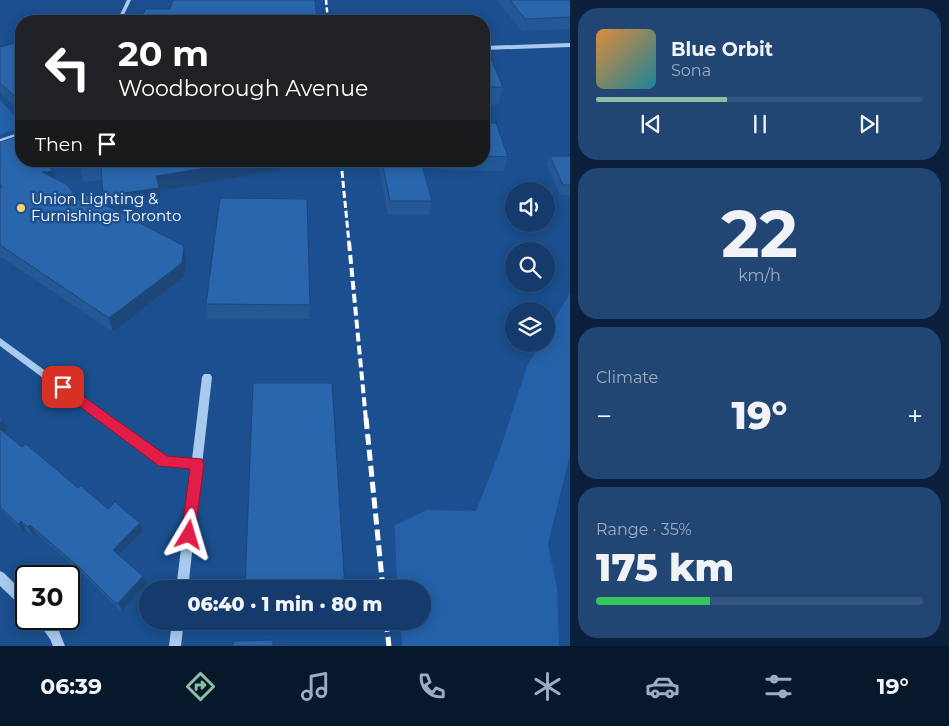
<!DOCTYPE html>
<html lang="en">
<head>
<meta charset="utf-8">
<style>
  :root { --surface:#143b6b; --page:#214673; --text:#f1f3f6; --muted:#9dadc1; --line:#33557e; --accent:#8abfa5 }
  body { margin:0; font-family:Montserrat,sans-serif; background:var(--page); color:var(--text); height:100vh; display:flex; flex-direction:column; font-size:19px; white-space:nowrap }
  * { box-sizing:border-box; margin:0 }
  p { font-size:16px; color:var(--muted) }
  .icon { flex:none; width:28px; height:28px; fill:none; stroke:currentColor; stroke-width:2; stroke-linecap:round; stroke-linejoin:round }
  .map { position:relative; flex:1; overflow:hidden }
  .side { display:flex; flex-direction:column; gap:8px; padding:8px; background:#0b203b; width:379px }
  .side>* { flex:none }
  .top-card { position:absolute; left:15px; top:15px; width:475px; height:152px; border-radius:20px; box-shadow:0 2px 12px #0003,0 0 0 1px var(--line); background:#202124; color:#fff; overflow:hidden }
  .controls { position:absolute; left:505px; top:182px; display:grid; gap:10px }
  .controls a { display:grid; place-items:center; width:50px; height:50px; border-radius:50%; background:var(--surface); box-shadow:0 2px 12px #0003,0 0 0 1px var(--line); font-size:25px }
  .speed { position:absolute; left:15px; top:565px; display:flex; gap:10px; font-size:25px; font-weight:700; text-align:center }
  .speed>* { display:grid; place-content:center; width:65px; height:65px; border-radius:50%; background:var(--surface); box-shadow:0 2px 12px #0003,0 0 0 1px var(--line); line-height:1 }
  .speed .limit { border:2px solid #111; border-radius:8px; background:#fff; color:#111 }
  .pin { position:absolute; display:grid; place-items:center; width:42px; height:42px; color:#fff; margin:-21px; border-radius:10px; box-shadow:0 2px 8px #0006 }
  .me { position:absolute; width:55px; margin:-28px; rotate:7deg; stroke-linejoin:round; filter:drop-shadow(0 0 4px #0008) }
  .turn { display:flex; align-items:center; gap:18px; height:105px; padding:0 20px; font-size:22px }
  .turn .icon { width:65px; height:65px; stroke-width:2.5 }
  .turn b { display:block; font-size:35px; line-height:42px }
  .then { display:flex; align-items:center; height:48px; padding:0 20px; background:#0003; gap:10px; font-size:19px }
  .big { font-size:38px; font-weight:800; line-height:1.1 }
  .side .card { flex:1; display:flex; flex-direction:column; justify-content:center; gap:8px; min-width:0; padding:0 18px; border-radius:20px; background:var(--page) }
  .side .dial { align-items:center; gap:0 }
  .dial b { font-size:65px; line-height:1 }
  .song { display:flex; align-items:center; gap:15px }
  .cover { width:60px; height:60px; border-radius:8px; background:linear-gradient(135deg,hsl(30 70% 55%),hsl(190 70% 35%)) }
  .played { height:5px; border-radius:2px; background:linear-gradient(90deg,var(--accent) 40%,var(--line) 40%) }
  .keys { display:flex; justify-content:space-around; direction:ltr }
  .heat { display:flex; justify-content:space-between; align-items:center; font-size:28px; direction:ltr }
  .charge { height:8px; border-radius:4px; background:linear-gradient(90deg,#34c759 35%,var(--line) 0) }
  .trip { position:absolute; left:139px; top:580px; width:292px; height:50px; border-radius:25px; background:var(--surface); box-shadow:0 2px 12px #0003,0 0 0 1px var(--line); font-weight:800; line-height:50px; text-align:center }
  .menu { display:flex; height:80px; justify-content:space-around; align-items:center; background:#08182b; color:var(--muted) }
  .menu .icon { width:35px; height:35px }
  .menu .current { color:var(--accent) }
  .menu b { font-size:22px; color:var(--text) }
  main { display:flex; flex:1; min-height:0 }
  .map>svg:first-child { display:block }
</style>
</head>
<body>
<main>
<div class="map">
<svg width="571" height="646" viewBox="0 0 571 646">
  <rect width="100%" height="100%" fill="#1b4f8f"/>
  <!-- green -->
  <g fill="#2461a8">
    <polygon points="0,100 21,123 21,127 0,135"/>
    <polygon points="570,293 570,454 548,544 557,588 559,646 402,646 400,621 422,621 422,589 397,589 395,525 427,510 476,511 499,453 527,366 540,344 546,344 546,333"/>
  </g>
  <g fill="none" stroke-linecap="round" stroke-linejoin="round">
    <!-- minor -->
    <g fill="#a9c9ee" fill-rule="evenodd">
      <polygon points="127,0 131,0 121,21 117,21"/>
      <polygon points="571,43 571,47 484,50 484,46"/>
      <polygon points="21,132 21,136 0,143 0,139"/>
      <polygon points="0,338 166,458 192,459 202,377 204,374 210,374 212,377 188,589 176,589 191,468 160,465 0,346"/>
      <polygon points="0,571 4,573 26,595 26,609 22,607 0,586"/>
      <polygon points="36,619 50,619 59,631 65,646 53,646 50,639"/>
      <polygon points="172,621 184,621 181,646 169,646"/>
    </g>
    <!-- rail-far3 -->
    <polyline stroke="#fff" stroke-width="2.5" stroke-dasharray="5 2.5" stroke-linecap="butt" points="326,0 328,21"/>
    <!-- rail-far2 -->
    <polyline stroke="#fff" stroke-width="3" stroke-dasharray="7 3" stroke-linecap="butt" points="341,161 349,243"/>
    <!-- rail-far1 -->
    <polyline stroke="#fff" stroke-width="4" stroke-dasharray="9 4" stroke-linecap="butt" points="349,242 366,420"/>
    <!-- rail -->
    <g stroke="#fff" stroke-width="5" stroke-dasharray="11 5" stroke-linecap="butt">
      <polyline points="366,418 383,589"/>
      <polyline points="386,621 389,646"/>
    </g>
  </g>
  <!-- wall -->
  <g fill="#245895">
    <polygon points="497,0 571,0 571,29 522,31"/>
    <polygon points="170,9 317,18 317,21 141,21"/>
    <polygon points="21,41 21,109 18,110 0,93 0,46 1,47"/>
    <polygon points="484,52 503,87 498,105 484,104"/>
    <polygon points="484,123 508,157 504,171 440,170 439,161 484,161"/>
    <polygon points="0,142 56,179 82,203 105,205 103,196 102,180 84,182 80,168 80,161 280,170 159,191 161,202 113,209 184,246 186,261 184,277 113,332 0,256"/>
    <polygon points="550,156 571,156 571,195 560,195 547,165"/>
    <polygon points="379,161 421,161 432,201 429,215 388,215 379,168"/>
    <polygon points="206,304 310,305 309,319 208,319"/>
    <polygon points="0,418 3,420 8,430 5,433 22,447 78,488 143,531 119,556 146,584 122,611 119,610 85,576 36,533 33,536 26,530 23,532 0,510"/>
  </g>
  <!-- shaded-wall -->
  <g fill="#1d4779">
    <polygon points="21,92 21,109 18,110 13,95"/>
    <polygon points="250,161 280,161 280,170 159,191 161,202 106,210 103,196 156,176"/>
    <polygon points="53,171 58,185 42,172"/>
    <polygon points="184,246 186,261 184,277 113,332 109,318"/>
    <polygon points="3,420 8,430 1,435 0,433 0,422"/>
    <polygon points="21,521 26,530 23,532 18,524"/>
    <polygon points="140,523 143,531 116,558 113,550"/>
    <polygon points="30,525 36,533 33,536 28,527"/>
    <polygon points="143,576 146,584 122,611 118,603"/>
  </g>
  <!-- building -->
  <g fill="#2a66ad" stroke="#1d4779">
    <polygon points="173,0 315,0 317,18 247,20 247,21 141,21 145,9 170,9"/>
    <polygon points="510,0 571,0 571,17 525,19"/>
    <polygon points="21,41 21,92 13,95 0,83 0,46 1,47"/>
    <polygon points="484,52 488,52 503,87 484,87"/>
    <polygon points="484,123 496,123 508,157 484,156"/>
    <polygon points="21,135 21,161 45,161 53,171 42,172 66,184 82,203 82,193 184,246 182,263 109,318 0,245 0,188 2,187 0,184 0,142"/>
    <polygon points="550,156 571,156 571,185 563,185"/>
    <polygon points="80,161 250,161 156,176 159,188 103,196 101,166 80,168"/>
    <polygon points="382,161 421,161 432,201 390,201"/>
    <polygon points="220,198 307,199 310,305 206,304"/>
    <polygon points="253,383 332,383 345,589 245,589"/>
    <polygon points="0,429 22,447 26,444 78,488 81,486 108,509 115,502 140,523 113,550 143,576 118,603 115,603 80,568 30,525 28,527 21,521 18,524 0,507"/>
    <polygon points="273,640 273,646 233,646 234,641"/>
  </g>
  <!-- route -->
  <polygon fill="#e11d48" stroke="#92132f" points="63,382 167,456 202,459 204,464 194,540 189,542 183,540 181,535 190,469 159,466 59,391 57,387"/>
  <!-- markers -->
  <circle fill="#ffd166" stroke="#1b4f8f" stroke-width="2" cx="21" cy="208" r="5"/>
  <g text-anchor="middle" stroke-width="5" stroke-linejoin="round" paint-order="stroke">
    <!-- poi labels -->
    <g font-size="15" fill="#fff" stroke="#1b4f8f" text-anchor="start">
      <text x="31" y="204">Union Lighting &amp;<tspan x="31" dy="17">Furnishings Toronto</tspan></text>
    </g>
  </g>
</svg>
<div class="controls">
<a><svg class="icon" aria-label="sound" viewBox="0 0 24 24"><path d="M4 9h4l5-4v14l-5-4H4zM17 9q2 3 0 6"/></svg></a>
<a><svg class="icon" aria-label="search" viewBox="0 0 24 24"><circle cx="10" cy="10" r="6"/><path d="M15 15l6 6"/></svg></a>
<a><svg class="icon" aria-label="layers" viewBox="0 0 24 24"><path d="M12 4l9 5-9 5-9-5zM3 14l9 5 9-5"/></svg></a>
</div>
<div class="speed"><div class="limit">30</div></div>
<div class="pin" style="left:63px;top:387px;background:#d93025"><svg class="icon" aria-label="arrive" viewBox="0 0 24 24"><path d="M6 21V4h12l-3 4 3 4H6"/></svg></div>
<svg class="me" style="left:189px;top:535px" viewBox="-20 -20 40 40"><path d="M0-17L14 15 0 8-14 15z" fill="#e11d48" stroke="#fff" stroke-width="4"/></svg>
<div class="trip">06:40 · 1 min · 80 m</div>
<div class="top-card">
<div class="turn"><svg class="icon" aria-label="left" viewBox="0 0 24 24"><path d="M17 20v-9H6M10 6l-5 5 5 5"/></svg><div><b>20 m</b>Woodborough Avenue</div></div>
<div class="then">Then<svg class="icon" aria-label="arrive" viewBox="0 0 24 24"><path d="M6 21V4h12l-3 4 3 4H6"/></svg></div>
</div>
</div>
<section class="side">
<div class="card">
<div class="song"><i class="cover"></i><div><b>Blue Orbit</b><p>Sona</p></div></div>
<div class="played"></div>
<div class="keys"><svg class="icon" aria-label="previous" viewBox="0 0 24 24"><path d="M18 5L8 12l10 7zM5 5v14"/></svg><svg class="icon" aria-label="pause" viewBox="0 0 24 24"><path d="M8 5v14M16 5v14"/></svg><svg class="icon" aria-label="next" viewBox="0 0 24 24"><path d="M6 5l10 7-10 7zM19 5v14"/></svg></div>
</div>
<div class="card dial"><b>22</b><p>km/h</p></div>
<div class="card"><p>Climate</p>
<div class="heat"><a>−</a><b class="big">19°</b><a>+</a></div>
</div>
<div class="card"><p>Range · 35%</p><b class="big">175 km</b><div class="charge"></div></div>
</section>
</main>
<nav class="menu">
<b>06:39</b>
<svg class="icon current" aria-label="directions" viewBox="0 0 24 24"><path d="M12 3l9 9-9 9-9-9zM9 14v-3h6M13 9l2 2-2 2"/></svg>
<svg class="icon" aria-label="music" viewBox="0 0 24 24"><path d="M9 18V5l10-2v13"/><circle cx="6" cy="18" r="3"/><circle cx="16" cy="16" r="3"/></svg>
<svg class="icon" aria-label="phone" viewBox="0 0 24 24"><path d="M5 4h4l2 5-3 2q2 4 5 5l2-3 5 2v4C11 20 4 13 5 4z"/></svg>
<svg class="icon" aria-label="climate" viewBox="0 0 24 24"><path d="M12 3v18M4 7l16 10M4 17L20 7"/></svg>
<svg class="icon" aria-label="car" viewBox="0 0 24 24"><path d="M5 17H2v-5l4-1 3-4h7l3 4 3 1v5h-3M9 17h6M6 11h13"/><circle cx="7" cy="17" r="2"/><circle cx="17" cy="17" r="2"/></svg>
<svg class="icon" aria-label="filters" viewBox="0 0 24 24"><path d="M4 7h16M4 17h16"/><circle cx="9" cy="7" r="2"/><circle cx="15" cy="17" r="2"/></svg>
<b>19°</b>
</nav>
</body>
</html>
